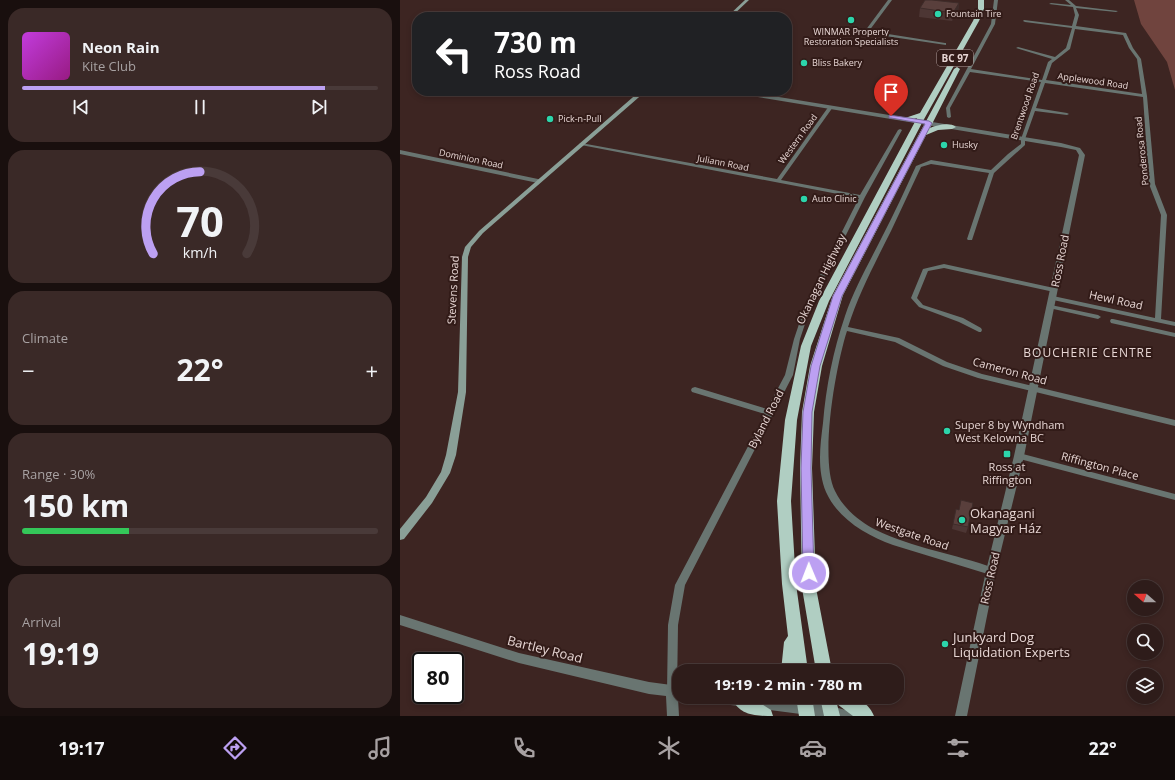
<!DOCTYPE html>
<html lang="en">
<head>
<meta charset="utf-8">
<style>
  :root { --surface:#2e1c1a; --page:#3a2927; --text:#f1f3f6; --muted:#a7a1a2; --line:#493a39; --accent:#bca0f2 }
  body { margin:0; font-family:"Open Sans",sans-serif; background:var(--page); color:var(--text); height:100vh; display:flex; flex-direction:column; font-size:15px; white-space:nowrap }
  * { box-sizing:border-box; margin:0 }
  p { font-size:13px; color:var(--muted) }
  .icon { flex:none; width:22px; height:22px; fill:none; stroke:currentColor; stroke-width:2; stroke-linecap:round; stroke-linejoin:round }
  .map { position:relative; flex:1; overflow:hidden }
  .sheet { display:flex; flex-direction:column; gap:8px; padding:8px; background:#190f0e; width:400px }
  .sheet>* { flex:none }
  .banner { position:absolute; left:12px; top:12px; width:380px; height:84px; border-radius:16px; box-shadow:0 2px 6px #0003,0 0 0 1px var(--line); background:#202124; color:#fff; overflow:hidden }
  .needle { width:26px; rotate:290deg }
  .buttons { position:absolute; left:727px; top:580px; display:grid; gap:8px }
  .buttons a { display:grid; place-items:center; width:36px; height:36px; border-radius:50%; background:var(--surface); box-shadow:0 2px 6px #0003,0 0 0 1px var(--line); font-size:20px }
  .speed { position:absolute; left:12px; top:652px; display:flex; gap:8px; font-size:20px; font-weight:700; text-align:center }
  .speed>* { display:grid; place-content:center; width:52px; height:52px; border-radius:50%; background:var(--surface); box-shadow:0 2px 6px #0003,0 0 0 1px var(--line); line-height:1 }
  .speed .limit { border:2px solid #111; border-radius:6px; background:#fff; color:#111 }
  .pin { position:absolute; display:grid; place-items:center; width:34px; height:34px; color:#fff; margin:-41px -17px; border-radius:50% 50% 50% 0; rotate:-45deg; box-shadow:0 0 4px #0007 }
  .pin .icon { rotate:45deg }
  .me { position:absolute; width:44px; margin:-22px; rotate:359deg; stroke-linejoin:round; filter:drop-shadow(0 0 3px #0008) }
  .turn { display:flex; align-items:center; gap:14px; height:84px; padding:0 16px; font-size:18px }
  .turn .icon { width:52px; height:52px; stroke-width:2.5 }
  .turn b { display:block; font-size:28px; line-height:34px }
  .big { font-size:30px; font-weight:700; line-height:1.1 }
  .sheet .widget { flex:1; display:flex; flex-direction:column; justify-content:center; gap:6px; min-width:0; padding:0 14px; border-radius:16px; background:var(--page) }
  .sheet .dial { align-items:center; gap:0 }
  .dial svg { height:104px; overflow:visible; fill:none; stroke:var(--line); stroke-width:7; stroke-linecap:round; text-anchor:middle }
  .dial text { fill:var(--text); stroke:none }
  .song { display:flex; align-items:center; gap:12px }
  .cover { width:48px; height:48px; border-radius:6px; background:linear-gradient(135deg,hsl(290 70% 55%),hsl(310 70% 35%)) }
  .played { height:4px; border-radius:2px; background:linear-gradient(90deg,var(--accent) 85%,var(--line) 85%) }
  .keys { display:flex; justify-content:space-around; direction:ltr }
  .heat { display:flex; justify-content:space-between; align-items:center; font-size:22px; direction:ltr }
  .charge { height:6px; border-radius:3px; background:linear-gradient(90deg,#34c759 30%,var(--line) 0) }
  .trip { position:absolute; left:272px; top:664px; width:232px; height:40px; border-radius:16px; background:var(--surface); box-shadow:0 2px 6px #0003,0 0 0 1px var(--line); font-weight:700; line-height:40px; text-align:center }
  .menu { display:flex; height:64px; justify-content:space-around; align-items:center; background:#120b0a; color:var(--muted) }
  .menu .icon { width:28px; height:28px }
  .menu .active { color:var(--accent) }
  .menu b { font-size:18px; color:var(--text) }
  main { display:flex; flex:1; min-height:0 }
  .map>svg:first-child { display:block }
</style>
</head>
<body>
<main>
<section class="sheet">
<div class="widget">
<div class="song"><i class="cover"></i><div><b>Neon Rain</b><p>Kite Club</p></div></div>
<div class="played"></div>
<div class="keys"><svg class="icon" aria-label="previous" viewBox="0 0 24 24"><path d="M18 5L8 12l10 7zM5 5v14"/></svg><svg class="icon" aria-label="pause" viewBox="0 0 24 24"><path d="M8 5v14M16 5v14"/></svg><svg class="icon" aria-label="next" viewBox="0 0 24 24"><path d="M6 5l10 7-10 7zM19 5v14"/></svg></div>
</div>
<div class="widget dial"><svg viewBox="0 0 100 80">
<path d="M14 69A42 42 0 1 1 86 69"/>
<path d="M14 69A42 42 0 0 1 50 6" stroke="#bca0f2"/>
<text x="50" y="56" font-size="32" font-weight="700">70</text>
<text x="50" y="72" font-size="11">km/h</text>
</svg></div>
<div class="widget"><p>Climate</p>
<div class="heat"><a>−</a><b class="big">22°</b><a>+</a></div>
</div>
<div class="widget"><p>Range · 30%</p><b class="big">150 km</b><div class="charge"></div></div>
<div class="widget"><p>Arrival</p><b class="big">19:19</b></div>
</section>
<div class="map">
<svg width="775" height="716" viewBox="0 0 775 716">
  <rect width="100%" height="100%" fill="#3d2522"/>
  <!-- green -->
  <polygon fill="#70443e" points="734,0 775,0 775,90 767,62 741,24"/>
  <g fill="none" stroke-linecap="round" stroke-linejoin="round">
    <!-- minor -->
    <g fill="#697571" fill-rule="evenodd">
      <polygon points="488,0 492,0 469,31 545,43 546,43 546,45 465,33 465,31"/>
      <path d="M594,0h4l-3,24 -24,45 71,11 6,-18 4,-3 -36,-11 2,-1 37,10 11,-9 6,-20 -47,-6 -2,-1 1,-1 48,6 3,-11 -2,-8 -24,-3 2,-1 20,2 -6,-5h4l7,6 42,5 -2,1 -40,-4 3,7 -3,11 50,7 7,15 8,11 6,37 8,88 12,31 -6,104 14,3v4l-122,-26 -3,-2 3,-2 102,22 6,-103 -12,-31 -6,-87 -98,-14 -9,25 31,5 2,1 -2,1 -32,-4 -10,28v6l-31,28 -22,67h-4l-1,-1 22,-66 -58,-9 -10,3c-10,21 -20,43 -30,64 -16,32 -32,62 -43,96l51,11 48,24 35,12 193,46v6l-197,-48 -35,-12 -48,-24 -48,-11c-11,34 -28,128 -12,160 8,17 25,31 41,39 37,18 79,24 118,38l2,3 -2,3 -3,1 -98,-30c-27,-10 -55,-26 -67,-53 -9,-22 -6,-46 -3,-69 3,-36 10,-72 22,-107 9,-27 24,-53 37,-79 12,-23 23,-47 34,-71l15,-6 60,10 17,-16 13,-10v-5l20,-57 -71,-10 -20,36 1,9 -2,1 -2,-1 -1,-9 45,-84zM675,29l48,6 6,13 8,11 5,35 -96,-14 6,-17 18,-14z"/>
      <polygon points="429,106 433,107 381,180 460,195 498,130 500,129 502,130 465,197 412,303 400,339 393,375 285,585 278,625 277,692 276,696 272,697 268,696 267,692 268,625 275,585 365,414 292,392 291,390 292,388 295,387 367,409 385,375 394,339 406,303 459,198 181,145 179,144 181,143 377,179"/>
      <polygon points="0,150 138,179 141,181 138,183 0,154"/>
      <polygon points="544,264 654,288 657,290 654,292 544,268 528,271 517,298 523,305 563,318 581,328 582,330 581,332 579,332 559,322 519,307 511,298 523,269"/>
      <polygon points="651,305 698,315 701,317 698,319 649,308 648,307"/>
      <polygon points="711,319 713,319 775,333 775,337 711,323 710,321"/>
      <polygon points="619,453 775,494 775,500 616,458 615,456 616,454"/>
    </g>
    <!-- tertiary -->
    <g fill="#697571" fill-rule="evenodd">
      <polygon points="330,91 342,91 661,143 680,148 685,155 624,456 596,571 567,716 555,716 586,571 614,456 679,155 676,150 661,147 333,93"/>
      <polygon points="0,615 119,653 249,682 279,686 279,697 281,697 278,698 279,716 267,716 266,696 249,694 119,663 0,625"/>
      <polygon points="309,697 360,697 431,706 453,712 455,716 416,716 315,703 311,701"/>
    </g>
    <!-- secondary -->
    <g fill="#8a9f97" fill-rule="evenodd">
      <polygon points="345,0 349,0 331,17 327,17"/>
      <polygon points="240,91 246,91 83,233 71,247 68,257 66,392 56,455 50,473 32,503 4,539 0,540 0,529 26,497 41,472 46,455 58,392 62,257 65,247 79,231"/>
    </g>
    <!-- trunk -->
    <g fill="#b0cec2" fill-rule="evenodd">
      <polygon points="578,0 584,0 584,9 579,21 523,121 429,301 411,346 397,420 391,501 396,584 408,671 381,671 384,642 388,636 382,584 377,501 385,420 401,346 419,301 517,118 506,121 502,119 520,113 573,21 578,9"/>
      <path d="M557,67l3,2 -30,59c7,-3 20,-6 26,-1l-4,2 -14,1 -12,5 -83,160 -21,71 -8,46 -2,56 4,120 16,83h-16l-14,-83 -2,-120 2,-56 8,-46 23,-71 121,-226z"/>
      <path d="M334,697h17l20,13 2,6c-15,0 -33,0 -40,-16z"/>
      <polygon points="396,697 412,697 415,716 399,716"/>
      <path d="M420,697c20,0 45,-4 54,19h-21l-16,-12 3,12h-16z"/>
    </g>
  </g>
  <!-- wall -->
  <g fill="#4d3634">
    <polygon points="559,3 558,12 552,21 519,17 520,8"/>
    <polygon points="556,509 568,527 566,533 552,529"/>
  </g>
  <!-- shaded-wall -->
  <polygon fill="#3e2c2a" points="559,3 558,12 552,21 553,13"/>
  <!-- building -->
  <g fill="#593f3c" stroke="#3e2c2a">
    <polygon points="525,0 532,0 559,3 553,13 520,8"/>
    <polygon points="561,500 573,503 568,527 553,524 556,509 559,510"/>
  </g>
  <!-- route -->
  <polygon fill="#bca0f2" stroke="#7a689d" points="489,115 529,121 532,123 442,296 420,366 412,412 411,468 414,573 413,577 409,579 404,577 403,573 401,468 403,412 411,366 433,296 525,124 491,118 489,118"/>
  <!-- markers -->
  <g fill="#2cd5ab" stroke="#321b18" stroke-width="1.5">
    <circle cx="538" cy="14" r="4"/>
    <circle cx="451" cy="20" r="4"/>
    <circle cx="404" cy="63" r="4"/>
    <circle cx="150" cy="119" r="4"/>
    <circle cx="544" cy="145" r="4"/>
    <circle cx="404" cy="199" r="4"/>
    <circle cx="547" cy="431" r="4"/>
    <rect x="603" y="450" width="8" height="8" rx="2"/>
    <circle cx="562" cy="520" r="4"/>
    <circle cx="545" cy="644" r="4"/>
  </g>
  <g text-anchor="middle" stroke-width="4" stroke-linejoin="round" paint-order="stroke">
    <!-- far-poi labels -->
    <g font-size="9" fill="#e7d6d4" stroke="#321b18" text-anchor="start">
      <text x="546" y="17">Fountain Tire</text>
      <text x="451" y="35" text-anchor="middle">WINMAR Property<tspan x="451" dy="10">Restoration Specialists</tspan></text>
      <text x="412" y="66">Bliss Bakery</text>
      <text x="158" y="122">Pick-n-Pull</text>
      <text x="552" y="148">Husky</text>
      <text x="412" y="202">Auto Clinic</text>
    </g>
    <!-- far-street labels -->
    <g font-size="9" fill="#e7d6d4" stroke="#321b18">
      <text transform="translate(693 81) rotate(8)" y="3">Applewood Road</text>
      <text transform="translate(625 106) rotate(-71)" y="3">Brentwood Road</text>
      <text transform="translate(398 139) rotate(-54)" y="3">Western Road</text>
      <text transform="translate(742 151) rotate(-96)" y="3">Ponderosa Road</text>
      <text transform="translate(71 159) rotate(12)" y="3">Dominion Road</text>
      <text transform="translate(323 163) rotate(11)" y="3">Juliann Road</text>
    </g>
    <!-- shield labels -->
    <rect fill="#321b18" stroke="#b19e9c" stroke-width="1" x="537" y="50" width="36" height="16" rx="3"/>
    <g font-size="10" font-weight="bold" fill="#e7d6d4">
      <text x="555" y="62">BC 97</text>
    </g>
    <!-- street labels -->
    <g font-size="11" fill="#e7d6d4" stroke="#321b18">
      <text transform="translate(660 261) rotate(-79)" y="4">Ross Road</text>
      <text transform="translate(421 279) rotate(-64)" y="4">Okanagan Highway</text>
      <text transform="translate(53 290) rotate(-87)" y="4">Stevens Road</text>
      <text transform="translate(716 300) rotate(12)" y="4">Hewl Road</text>
      <text transform="translate(610 371) rotate(15)" y="4">Cameron Road</text>
      <text transform="translate(366 419) rotate(-63)" y="4">Byland Road</text>
      <text transform="translate(700 466) rotate(15)" y="4">Riffington Place</text>
      <text transform="translate(512 534) rotate(19)" y="4">Westgate Road</text>
      <text transform="translate(590 578) rotate(-77)" y="4">Ross Road</text>
    </g>
    <!-- poi labels -->
    <g font-size="11" fill="#e7d6d4" stroke="#321b18" text-anchor="start">
      <text x="555" y="429">Super 8 by Wyndham<tspan x="555" dy="13">West Kelowna BC</tspan></text>
      <text x="607" y="471" text-anchor="middle">Ross at<tspan x="607" dy="13">Riffington</tspan></text>
    </g>
    <!-- neighbourhood labels -->
    <g font-size="12" letter-spacing="1" fill="#e7d6d4" stroke="#321b18">
      <text x="688" y="357">BOUCHERIE CENTRE</text>
    </g>
    <!-- near-poi labels -->
    <g font-size="13" fill="#e7d6d4" stroke="#321b18" text-anchor="start">
      <text x="570" y="518">Okanagani<tspan x="570" dy="15">Magyar Ház</tspan></text>
      <text x="553" y="642">Junkyard Dog<tspan x="553" dy="15">Liquidation Experts</tspan></text>
    </g>
    <!-- near-street labels -->
    <g font-size="13" fill="#e7d6d4" stroke="#321b18">
      <text transform="translate(145 649) rotate(14)" y="5">Bartley Road</text>
    </g>
  </g>
</svg>
<div class="buttons">
<a><svg class="needle" viewBox="-14 -14 28 28"><path d="M0-13l5 13h-10z" fill="#e53935"/><path d="M0 13l5-13h-10z" fill="#a7a1a2"/></svg></a>
<a><svg class="icon" aria-label="search" viewBox="0 0 24 24"><circle cx="10" cy="10" r="6"/><path d="M15 15l6 6"/></svg></a>
<a><svg class="icon" aria-label="layers" viewBox="0 0 24 24"><path d="M12 4l9 5-9 5-9-5zM3 14l9 5 9-5"/></svg></a>
</div>
<div class="speed"><div class="limit">80</div></div>
<div class="pin" style="left:491px;top:116px;background:#d93025"><svg class="icon" aria-label="arrive" viewBox="0 0 24 24"><path d="M6 21V4h12l-3 4 3 4H6"/></svg></div>
<svg class="me" style="left:409px;top:573px" viewBox="-20 -20 40 40"><circle r="17" fill="#bca0f2" stroke="#fff" stroke-width="3"/><path d="M0-11L8 9 0 5-8 9z" fill="#fff"/></svg>
<div class="trip">19:19 · 2 min · 780 m</div>
<div class="banner">
<div class="turn"><svg class="icon" aria-label="left" viewBox="0 0 24 24"><path d="M17 20v-9H6M10 6l-5 5 5 5"/></svg><div><b>730 m</b>Ross Road</div></div>
</div>
</div>
</main>
<nav class="menu">
<b>19:17</b>
<svg class="icon active" aria-label="directions" viewBox="0 0 24 24"><path d="M12 3l9 9-9 9-9-9zM9 14v-3h6M13 9l2 2-2 2"/></svg>
<svg class="icon" aria-label="music" viewBox="0 0 24 24"><path d="M9 18V5l10-2v13"/><circle cx="6" cy="18" r="3"/><circle cx="16" cy="16" r="3"/></svg>
<svg class="icon" aria-label="phone" viewBox="0 0 24 24"><path d="M5 4h4l2 5-3 2q2 4 5 5l2-3 5 2v4C11 20 4 13 5 4z"/></svg>
<svg class="icon" aria-label="climate" viewBox="0 0 24 24"><path d="M12 3v18M4 7l16 10M4 17L20 7"/></svg>
<svg class="icon" aria-label="car" viewBox="0 0 24 24"><path d="M5 17H2v-5l4-1 3-4h7l3 4 3 1v5h-3M9 17h6M6 11h13"/><circle cx="7" cy="17" r="2"/><circle cx="17" cy="17" r="2"/></svg>
<svg class="icon" aria-label="filters" viewBox="0 0 24 24"><path d="M4 7h16M4 17h16"/><circle cx="9" cy="7" r="2"/><circle cx="15" cy="17" r="2"/></svg>
<b>22°</b>
</nav>
</body>
</html>
